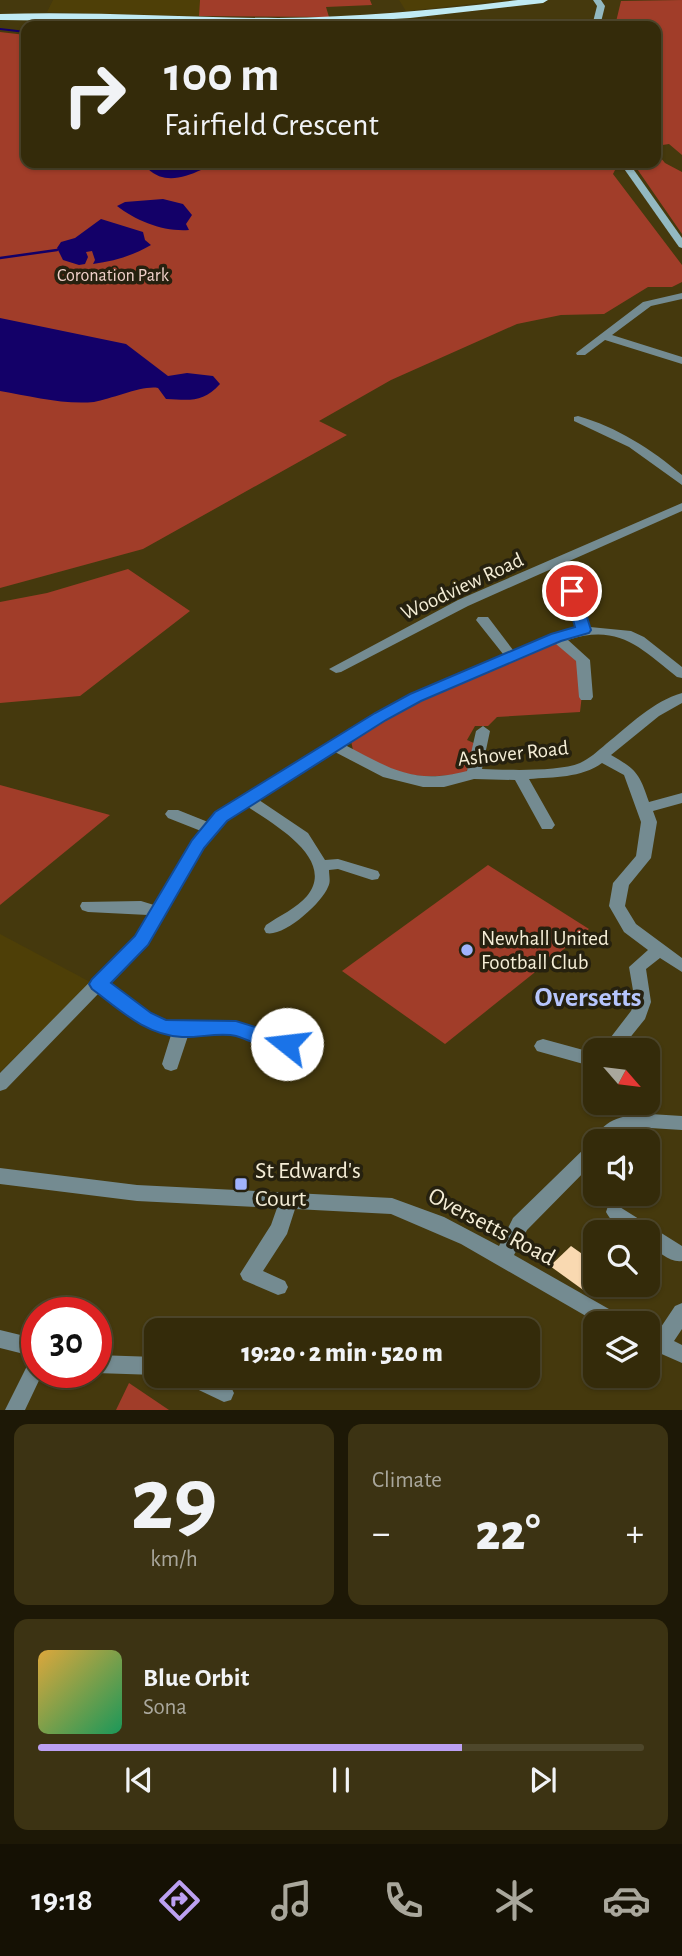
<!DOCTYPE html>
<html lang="en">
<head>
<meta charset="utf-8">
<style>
  :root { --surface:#342b0a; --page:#3c3313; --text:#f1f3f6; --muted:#a9a79c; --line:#4e472b; --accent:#bca0f2 }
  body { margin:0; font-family:"Alegreya Sans",sans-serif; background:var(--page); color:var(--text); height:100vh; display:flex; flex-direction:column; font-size:26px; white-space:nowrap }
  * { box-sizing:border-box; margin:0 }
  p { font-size:23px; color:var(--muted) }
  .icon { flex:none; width:38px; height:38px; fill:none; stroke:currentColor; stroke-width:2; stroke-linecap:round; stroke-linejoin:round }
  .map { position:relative; height:1410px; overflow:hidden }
  .sheet { display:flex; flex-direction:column; gap:14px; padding:14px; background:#1d1806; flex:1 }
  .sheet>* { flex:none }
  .top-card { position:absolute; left:21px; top:21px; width:640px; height:147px; border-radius:14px; box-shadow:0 2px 5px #0004,0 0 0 2px var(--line); background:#342b0a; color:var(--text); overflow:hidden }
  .needle { width:46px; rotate:118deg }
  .fabs { position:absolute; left:583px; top:1038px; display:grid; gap:14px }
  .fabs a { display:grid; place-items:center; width:77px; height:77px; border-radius:14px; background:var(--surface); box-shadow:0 2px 5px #0004,0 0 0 2px var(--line); font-size:35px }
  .speed { position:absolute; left:21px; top:1297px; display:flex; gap:14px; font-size:35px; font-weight:700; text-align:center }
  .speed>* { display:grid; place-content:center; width:91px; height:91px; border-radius:50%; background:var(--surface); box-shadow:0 2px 5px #0004,0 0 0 2px var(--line); line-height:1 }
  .speed .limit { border:10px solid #d22; background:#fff; color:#111 }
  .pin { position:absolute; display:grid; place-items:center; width:60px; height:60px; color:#fff; margin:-30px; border:4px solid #fff; border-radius:50%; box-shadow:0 2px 7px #0007 }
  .me { position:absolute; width:77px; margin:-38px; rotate:286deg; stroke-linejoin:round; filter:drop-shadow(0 0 5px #0008) }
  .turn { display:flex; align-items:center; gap:24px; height:147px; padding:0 28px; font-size:32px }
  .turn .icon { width:91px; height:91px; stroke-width:2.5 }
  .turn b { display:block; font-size:49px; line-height:60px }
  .big { font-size:52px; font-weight:800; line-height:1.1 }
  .sheet .widget { flex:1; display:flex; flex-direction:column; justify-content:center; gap:10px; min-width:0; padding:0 24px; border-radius:14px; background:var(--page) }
  .sheet .dial { align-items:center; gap:0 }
  .dial b { font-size:91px; line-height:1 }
  .song { display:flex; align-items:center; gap:21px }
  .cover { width:84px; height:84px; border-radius:10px; background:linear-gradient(135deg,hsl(40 70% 55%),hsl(150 70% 35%)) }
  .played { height:7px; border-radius:4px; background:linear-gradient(90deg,var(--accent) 70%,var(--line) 70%) }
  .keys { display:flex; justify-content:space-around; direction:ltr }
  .heat { display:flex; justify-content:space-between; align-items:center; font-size:38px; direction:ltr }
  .sheet .tiles { flex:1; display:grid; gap:14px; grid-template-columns:1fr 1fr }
  .widget:last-child { grid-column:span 2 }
  .trip { position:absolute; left:144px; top:1318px; width:396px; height:70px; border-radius:14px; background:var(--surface); box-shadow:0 2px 5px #0004,0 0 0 2px var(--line); font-weight:800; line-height:70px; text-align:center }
  .dock { display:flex; height:112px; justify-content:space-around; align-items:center; background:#151104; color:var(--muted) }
  .dock .icon { width:49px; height:49px }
  .dock .on { color:var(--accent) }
  .dock b { font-size:32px; color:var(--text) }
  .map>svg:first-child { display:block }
</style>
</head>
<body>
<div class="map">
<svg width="682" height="1410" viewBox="0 0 682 1410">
  <rect width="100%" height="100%" fill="#45390d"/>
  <!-- built -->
  <g fill="#4e3f07">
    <polygon points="53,0 200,0 199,16 47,12"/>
    <polygon points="399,0 507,0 406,11"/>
    <polygon points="0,934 92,983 0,1072"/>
  </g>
  <!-- green -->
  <g fill="#a13d29">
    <polygon points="200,0 370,0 372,5 326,7 329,17 199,16"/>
    <polygon points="682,0 682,155 669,144 656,146 656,26 615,26 621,1"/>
    <polygon points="0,32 26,35 26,163 613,163 616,168 613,174 682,265 682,282 672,287 648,287 604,314 561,315 517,324 391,380 319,421 347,435 143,549 0,588"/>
    <polygon points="656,152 665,163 682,172 682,234 633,163 656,163"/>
    <polygon points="128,569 190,611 80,696 0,703 0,602 47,593"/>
    <path d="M558,642c28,22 26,37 22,70l-83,5 -9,9h-13l-8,14 9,4 -10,29c-53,8 -67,2 -113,-23l-2,-9 60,-36z"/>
    <polygon points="0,785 110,815 0,905"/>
    <polygon points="488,865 589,929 445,1044 342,971"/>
    <polygon points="129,1383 169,1410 116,1410"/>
  </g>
  <!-- water -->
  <g fill="#130068">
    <path d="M156,163h42l3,1v6c-18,8 -37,14 -53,-1z"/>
    <path d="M163,199l20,5 9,11 -6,9 3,6c-25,2 -53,-9 -72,-24l8,-4z"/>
    <path d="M101,219l42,13 2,8 6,5c-19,11 -37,16 -58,19l2,-4 -3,-9 -6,1 2,5 -3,7 -6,1 -16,-5 -6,-12 4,-6 14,-4z"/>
    <path d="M0,318l126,26 42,32 19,-3 26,3 7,8c-17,19 -30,16 -54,15l-8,-11c-15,-3 -46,11 -64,14 -30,3 -64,-6 -94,-11z"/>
  </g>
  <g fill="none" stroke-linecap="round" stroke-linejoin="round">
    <!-- stream-far1 -->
    <polyline stroke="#130068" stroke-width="2" points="0,29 26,32"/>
    <!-- stream -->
    <polyline stroke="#130068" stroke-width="2.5" points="0,258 57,250"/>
  </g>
  <!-- building -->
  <polygon fill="#f9d9b1" points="571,1246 595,1263 595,1282 586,1292 550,1266"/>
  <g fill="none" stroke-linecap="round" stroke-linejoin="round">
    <!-- minor -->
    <g fill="#748b91" fill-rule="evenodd">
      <polygon points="531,21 567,24 571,26 492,26 496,24"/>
      <polygon points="579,21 585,21 586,23 584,26 576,26"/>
      <polygon points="682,293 682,299 651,306 612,335 682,357 682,364 605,340 585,355 577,355 576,353 643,302"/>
      <path d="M578,416c39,11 73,33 104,59v10l-53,-38 -55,-26v-4z"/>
      <polygon points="682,503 682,511 468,606 341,672 336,673 329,669 458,600"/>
      <path d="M572,587l6,4 12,36 41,4 13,6 38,30v11l-5,-1c-36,-29 -59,-54 -109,-37l22,20 3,37 -2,3h-10l-2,-3 -3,-36 -20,-17c-73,25 -145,59 -211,101 46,24 69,40 122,26l9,-40 7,-5 7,5 -8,38c25,1 76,3 98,-6 9,-4 18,-12 26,-19 23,-18 47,-43 76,-51v10l-23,13 -48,39c26,15 28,18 38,47l33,-9v10l-29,8 4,11 -6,36 -22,27 -4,21 11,18 46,34v14l-22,-14 -14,11 5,33 -6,17 -25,31h-19l30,-39 4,-9 -6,-35 19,-17 -24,-18 -15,-26 4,-23 23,-27 5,-34 -17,-47 -22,-12c-21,15 -48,14 -73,16l26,46 -3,4h-10l-27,-49 -41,-1 -30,8h-21l-40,-10 -48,-25 -76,48 49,33 17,27 13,-1 40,12 2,4 -2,4 -6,1 -34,-11 -9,1c0,6 2,12 -1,17 -6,16 -45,51 -62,46l-2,-4 2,-4c13,-9 31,-17 41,-29 30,-37 -34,-72 -59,-89l-22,14 -22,26 -57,97 -38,39 41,30 16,8 15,3 55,-2 28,10 29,7 3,5 -3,5c-20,6 -41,-12 -60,-14 -14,-2 -31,1 -45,1l-11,33 -6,2 -6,-2 -3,-5 9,-29c-28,-5 -50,-25 -72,-42l-93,96 -6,2v-18l135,-137 13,-21 -60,-3 -6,-2 -2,-4 2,-4 59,-1 13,4 39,-65 8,-9 -33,-13 -3,-4 3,-4h10l30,12 8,-9 160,-100 127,-59 -27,-34 2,-3h10l25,33 36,-13 2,-3 26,-6 -11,-37z"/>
      <polygon points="543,1039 587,1051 595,1051 595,1065 587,1065 537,1051 534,1046 537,1041"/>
      <path d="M650,1114l32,2v14l-32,-2 -24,2 -12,11h-19v20l-68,69 -13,25 109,62 3,6h-28l-137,-79 -70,-30 -96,-5 -8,25 -24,37 22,10 3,6 -3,6 -7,2 -35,-15 -3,-6 31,-49 6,-17 -140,-7 -137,-17v-16l137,17 255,13 52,19 55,29 14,-28 76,-74 5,-2c10,-26 33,-27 56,-28z"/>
      <path d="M615,1204l67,42v15c-12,2 -24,-10 -34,-17v-12c-16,0 -34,-4 -42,-20l2,-6z"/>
      <polygon points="682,1303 682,1329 674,1341 682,1345 682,1363 648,1348 648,1330 657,1333 675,1306"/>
      <polygon points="0,1330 37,1339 37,1372 43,1372 25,1410 5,1410 32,1356 0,1348"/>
      <polygon points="96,1355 156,1357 156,1375 96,1373 93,1372 96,1372"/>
      <path d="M179,1376c17,-1 46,-2 55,17l-3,7 -7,2 -42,-20z"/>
    </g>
    <!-- secondary -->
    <g fill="#93b9c1" fill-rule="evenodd">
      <polygon points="593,0 601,0 605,6 600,26 592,26 597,6"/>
      <polygon points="620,163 629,163 682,238 682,248 679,247"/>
    </g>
    <!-- trunk -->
    <path fill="#c0eaf3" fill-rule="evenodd" d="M518,0h30l-5,3 -133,15 -100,6 -310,-4v-6c93,-3 185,4 278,4 80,-1 160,-8 240,-18z"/>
  </g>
  <!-- route -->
  <path fill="#1a73e8" stroke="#114b97" stroke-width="2" d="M572,587l7,4 12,39 -2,3 -28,8 -140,60 -35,19 -159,101 -23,27 -56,97 -37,38 40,30 15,7 70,1 58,18 3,5 -3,6c-19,6 -40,-9 -58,-14 -16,-4 -37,2 -54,1 -37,-2 -63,-28 -90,-48l-3,-5 3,-5 43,-43 57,-96 23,-28 160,-99 35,-19 141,-60 24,-7 -10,-36z"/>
  <!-- markers -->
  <g fill="#a0b3fd" stroke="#26210f" stroke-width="2.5">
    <circle cx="467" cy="950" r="7"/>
    <rect x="234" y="1177" width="14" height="14" rx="3.5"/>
  </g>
  <g text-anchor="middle" stroke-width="7" stroke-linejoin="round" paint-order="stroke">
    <!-- far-park labels -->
    <g font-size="18" fill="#f0d0c9" stroke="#26210f">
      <text x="113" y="281">Coronation Park</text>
    </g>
    <!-- street labels -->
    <g font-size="21" fill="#f5eed7" stroke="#26210f">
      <text transform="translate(462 586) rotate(-25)" y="7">Woodview Road</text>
      <text transform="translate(513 753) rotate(-6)" y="7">Ashover Road</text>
    </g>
    <!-- poi labels -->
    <g font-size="21" fill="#f5eed7" stroke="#26210f" text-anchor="start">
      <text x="481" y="945">Newhall United<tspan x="481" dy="24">Football Club</tspan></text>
    </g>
    <!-- near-poi labels -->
    <g font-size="24" fill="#f5eed7" stroke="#26210f" text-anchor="start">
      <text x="255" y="1178">St Edward's<tspan x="255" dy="28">Court</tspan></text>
    </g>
    <!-- near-street labels -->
    <g font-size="24" fill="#f5eed7" stroke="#26210f">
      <text transform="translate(492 1226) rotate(28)" y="8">Oversetts Road</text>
    </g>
    <!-- district labels -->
    <g font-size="28" font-weight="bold" fill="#b6c5fd" stroke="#26210f">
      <text x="588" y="1006">Oversetts</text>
    </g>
  </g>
</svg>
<div class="fabs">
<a><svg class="needle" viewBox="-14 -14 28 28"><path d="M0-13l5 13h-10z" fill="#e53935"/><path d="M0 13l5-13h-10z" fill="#a9a79c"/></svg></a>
<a><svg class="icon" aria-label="sound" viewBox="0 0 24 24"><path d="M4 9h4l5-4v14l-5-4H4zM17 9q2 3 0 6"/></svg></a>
<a><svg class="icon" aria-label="search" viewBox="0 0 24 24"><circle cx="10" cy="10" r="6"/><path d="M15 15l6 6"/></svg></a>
<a><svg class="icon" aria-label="layers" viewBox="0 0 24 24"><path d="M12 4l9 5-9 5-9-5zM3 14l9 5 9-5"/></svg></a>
</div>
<div class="speed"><div class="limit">30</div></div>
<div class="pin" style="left:572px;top:591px;background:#d93025"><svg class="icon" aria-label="arrive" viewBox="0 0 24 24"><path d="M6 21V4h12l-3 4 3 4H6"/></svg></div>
<svg class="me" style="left:287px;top:1044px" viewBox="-20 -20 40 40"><circle r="19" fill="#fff"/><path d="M0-13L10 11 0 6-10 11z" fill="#1a73e8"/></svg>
<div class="trip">19:20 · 2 min · 520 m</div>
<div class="top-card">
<div class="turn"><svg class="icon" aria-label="right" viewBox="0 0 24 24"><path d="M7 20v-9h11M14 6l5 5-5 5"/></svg><div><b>100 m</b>Fairfield Crescent</div></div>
</div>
</div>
<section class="sheet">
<div class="tiles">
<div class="widget dial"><b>29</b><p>km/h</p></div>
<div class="widget"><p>Climate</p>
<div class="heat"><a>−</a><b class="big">22°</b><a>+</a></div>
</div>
<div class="widget">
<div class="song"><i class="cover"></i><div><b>Blue Orbit</b><p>Sona</p></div></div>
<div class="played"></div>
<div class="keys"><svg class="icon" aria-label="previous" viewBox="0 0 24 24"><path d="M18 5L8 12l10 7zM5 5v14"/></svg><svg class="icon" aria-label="pause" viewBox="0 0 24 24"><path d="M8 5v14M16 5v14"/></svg><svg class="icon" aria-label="next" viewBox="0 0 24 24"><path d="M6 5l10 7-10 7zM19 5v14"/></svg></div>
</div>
</div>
</section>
<nav class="dock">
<b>19:18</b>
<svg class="icon on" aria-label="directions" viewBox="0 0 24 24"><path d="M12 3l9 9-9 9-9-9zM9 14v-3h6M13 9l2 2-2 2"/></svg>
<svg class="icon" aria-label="music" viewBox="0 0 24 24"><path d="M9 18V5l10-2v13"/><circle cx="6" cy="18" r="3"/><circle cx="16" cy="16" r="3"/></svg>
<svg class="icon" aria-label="phone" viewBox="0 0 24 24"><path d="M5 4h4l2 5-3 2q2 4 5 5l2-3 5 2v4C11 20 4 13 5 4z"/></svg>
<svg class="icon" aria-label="climate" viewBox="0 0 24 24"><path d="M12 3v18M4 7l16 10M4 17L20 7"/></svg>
<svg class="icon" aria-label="car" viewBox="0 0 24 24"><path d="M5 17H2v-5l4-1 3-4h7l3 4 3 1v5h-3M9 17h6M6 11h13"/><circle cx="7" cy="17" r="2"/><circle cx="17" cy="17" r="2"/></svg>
</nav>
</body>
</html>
